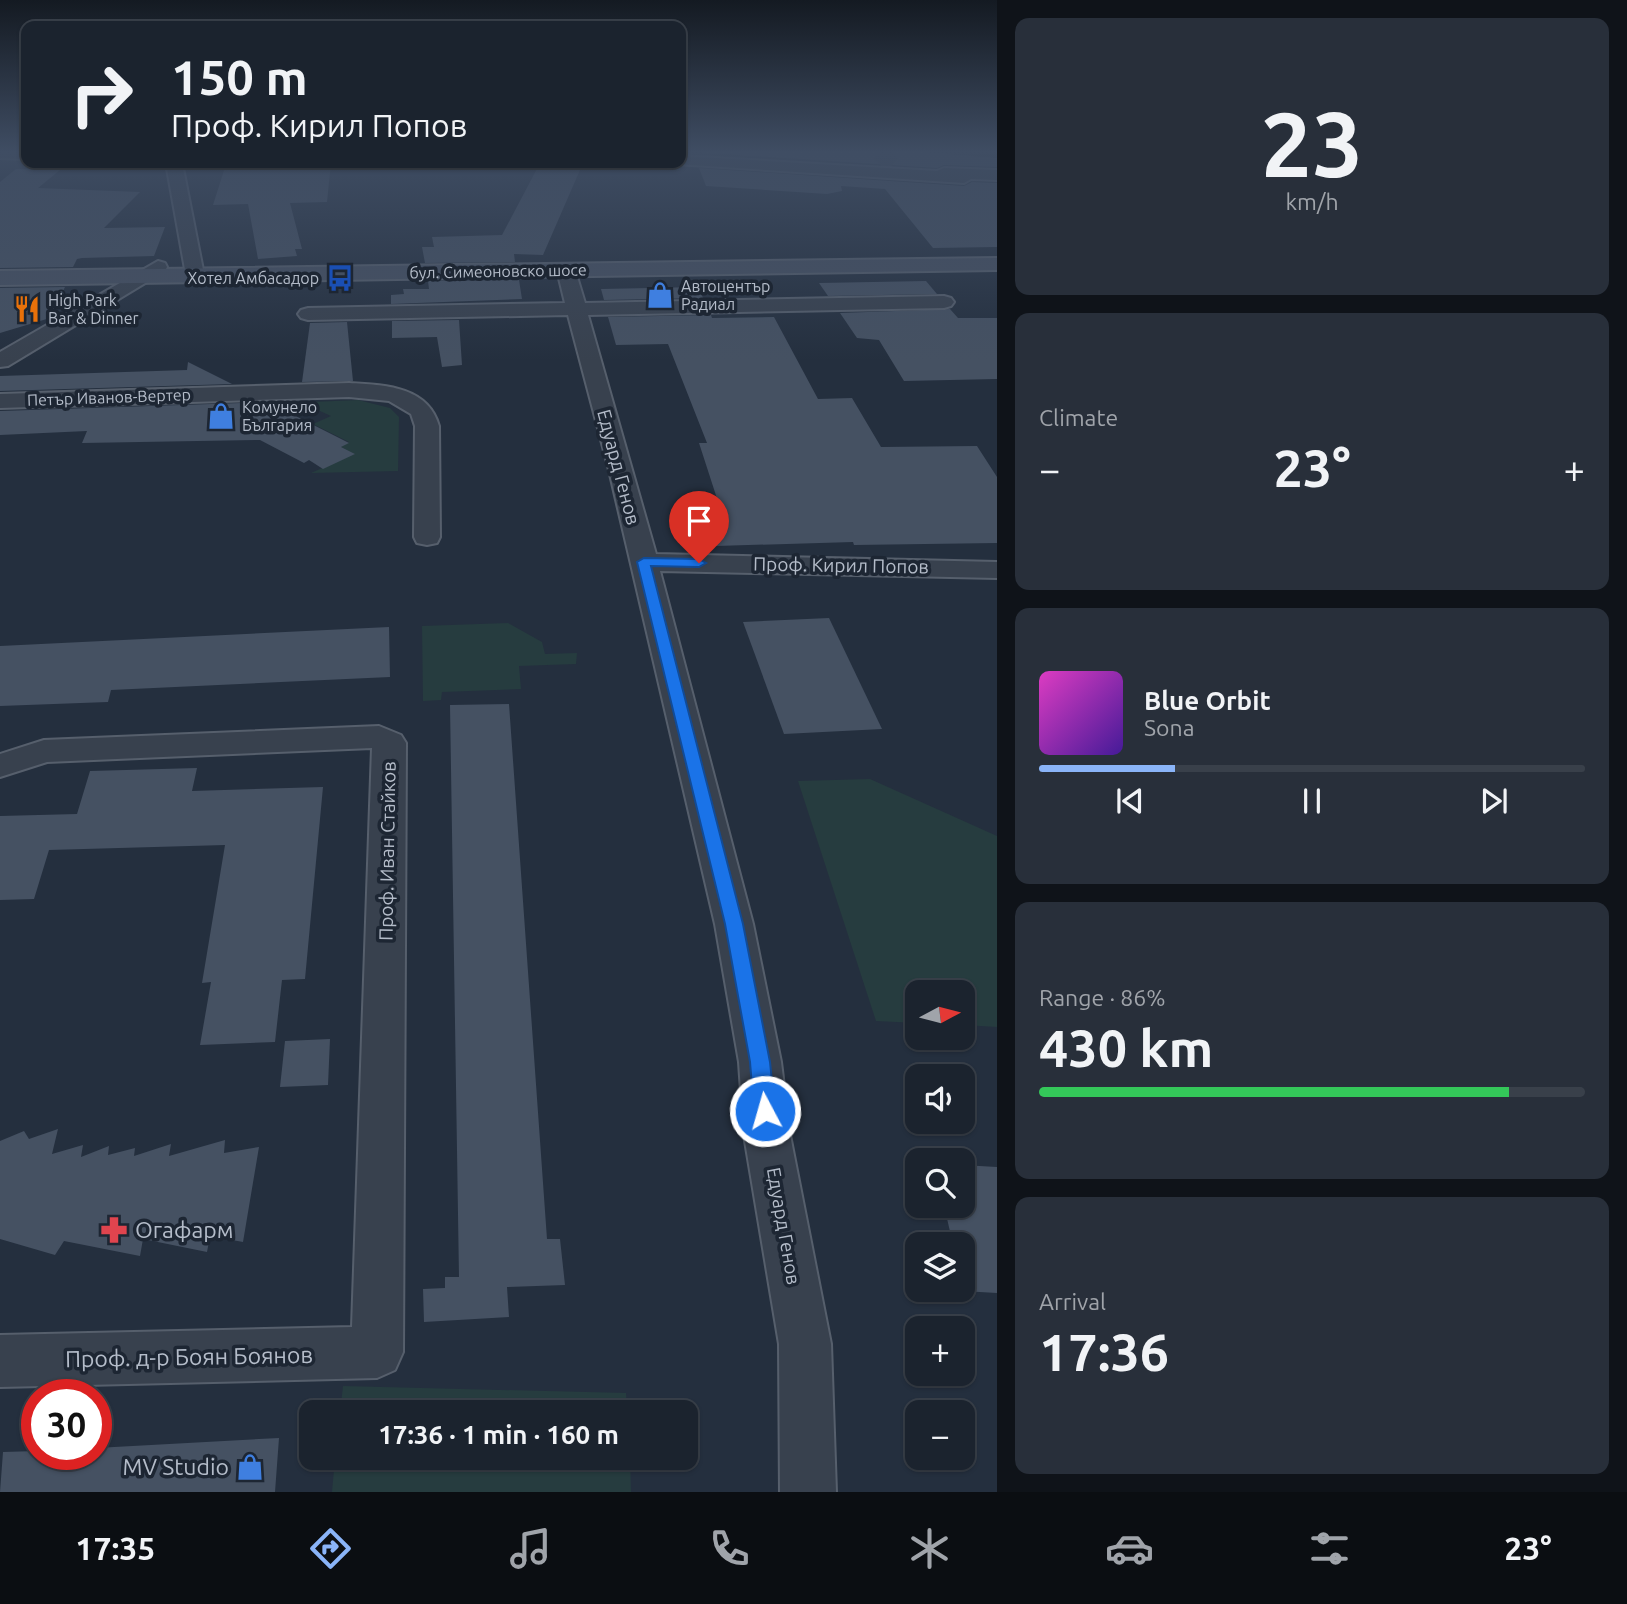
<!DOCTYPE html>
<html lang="en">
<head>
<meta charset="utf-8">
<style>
  :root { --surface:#1b232e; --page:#282f3a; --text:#f1f3f6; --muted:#a0a4aa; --line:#39404a; --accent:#8ab4f8 }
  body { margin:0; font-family:Ubuntu,sans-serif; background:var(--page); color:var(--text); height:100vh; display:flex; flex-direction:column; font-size:26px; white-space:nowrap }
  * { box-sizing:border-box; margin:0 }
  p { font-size:23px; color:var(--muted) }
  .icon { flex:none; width:38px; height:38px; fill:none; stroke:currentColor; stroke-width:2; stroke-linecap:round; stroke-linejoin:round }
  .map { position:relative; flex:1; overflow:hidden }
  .side { display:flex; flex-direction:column; gap:18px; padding:18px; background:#0f1319; width:630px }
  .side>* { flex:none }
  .hud { position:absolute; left:21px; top:21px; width:665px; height:147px; border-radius:14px; box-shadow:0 2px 5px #0004,0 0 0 2px var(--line); background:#1b232e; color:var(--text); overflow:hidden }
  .needle { width:46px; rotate:83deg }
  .controls { position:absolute; left:905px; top:980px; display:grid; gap:14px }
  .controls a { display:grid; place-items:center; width:70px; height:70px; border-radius:14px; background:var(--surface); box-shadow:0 2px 5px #0004,0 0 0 2px var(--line); font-size:35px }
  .speed { position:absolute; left:21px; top:1379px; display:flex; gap:14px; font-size:35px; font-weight:700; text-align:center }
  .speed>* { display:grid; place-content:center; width:91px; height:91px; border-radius:50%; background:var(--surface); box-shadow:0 2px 5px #0004,0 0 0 2px var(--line); line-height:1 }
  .speed .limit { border:10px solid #d22; background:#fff; color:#111 }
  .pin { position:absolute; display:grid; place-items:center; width:60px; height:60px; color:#fff; margin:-72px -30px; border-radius:50% 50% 50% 0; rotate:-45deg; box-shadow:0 0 7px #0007 }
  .pin .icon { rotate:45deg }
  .me { position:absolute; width:77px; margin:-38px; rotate:354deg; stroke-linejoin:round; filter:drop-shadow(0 0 5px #0008) }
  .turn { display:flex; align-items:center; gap:24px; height:147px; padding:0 35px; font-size:32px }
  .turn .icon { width:91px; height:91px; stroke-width:2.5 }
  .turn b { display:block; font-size:49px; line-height:60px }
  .big { font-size:52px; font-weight:600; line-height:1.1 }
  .side .tile { flex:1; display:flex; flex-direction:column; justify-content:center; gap:10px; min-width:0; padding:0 24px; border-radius:14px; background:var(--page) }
  .side .dial { align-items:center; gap:0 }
  .dial b { font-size:91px; line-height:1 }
  .song { display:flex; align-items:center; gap:21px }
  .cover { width:84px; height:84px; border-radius:10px; background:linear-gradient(135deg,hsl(310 70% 55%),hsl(260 70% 35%)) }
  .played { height:7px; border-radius:4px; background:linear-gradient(90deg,var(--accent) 25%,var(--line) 25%) }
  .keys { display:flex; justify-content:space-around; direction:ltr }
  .heat { display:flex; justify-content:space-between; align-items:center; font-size:38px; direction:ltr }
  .charge { height:10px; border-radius:5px; background:linear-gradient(90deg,#34c759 86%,var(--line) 0) }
  .trip { position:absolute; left:299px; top:1400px; width:399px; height:70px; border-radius:14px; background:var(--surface); box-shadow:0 2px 5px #0004,0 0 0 2px var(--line); font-weight:600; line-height:70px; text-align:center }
  .tab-bar { display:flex; height:112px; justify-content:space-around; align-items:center; background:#0b0e12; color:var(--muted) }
  .tab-bar .icon { width:49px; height:49px }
  .tab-bar .current { color:var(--accent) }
  .tab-bar b { font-size:32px; color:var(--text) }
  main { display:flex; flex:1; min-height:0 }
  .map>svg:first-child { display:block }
</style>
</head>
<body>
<main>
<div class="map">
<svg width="997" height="1492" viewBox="0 0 997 1492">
  <rect width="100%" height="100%" fill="#242f3e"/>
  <!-- green -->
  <g fill="#263c3f">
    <polygon points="358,400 390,408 399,417 398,471 311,473 354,454 341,447 349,442 313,424 331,416 309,406 310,402"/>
    <polygon points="508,623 542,642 545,654 577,653 576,664 519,666 521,689 442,692 441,700 423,701 422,626"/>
    <polygon points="870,779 997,836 997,1027 963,1025 962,992 917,992 917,1023 876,1021 798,781"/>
    <polygon points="343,1386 626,1393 627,1412 340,1412"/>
    <polygon points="335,1458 630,1458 631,1492 332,1492"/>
  </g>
  <!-- building -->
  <g fill="#455162">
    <polygon points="692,152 924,152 997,158 997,167 944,165 937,168"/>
    <polygon points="331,163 327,202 290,203 302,249 295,249 297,256 258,259 248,204 213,205 226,164"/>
    <polygon points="540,163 583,163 543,255 514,254 515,262 425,263 422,247 434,247 432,237 502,235"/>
    <polygon points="699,168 964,186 972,182 997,183 997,247 933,248 885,189 841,186 842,191 827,194 706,186"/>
    <polygon points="16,169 60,170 38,188 140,192 104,228 165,227 154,256 82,258 77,259 73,267 0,268 0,182"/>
    <polygon points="519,280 522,299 391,304 391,295 404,294 403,289 429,289 428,281"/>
    <polygon points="926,281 937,294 828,296 819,283"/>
    <polygon points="65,287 50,318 0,333 0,288"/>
    <polygon points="699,287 703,298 604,300 601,289"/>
    <polygon points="950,309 958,318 997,318 997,379 904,381 879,340 857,338 840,313"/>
    <polygon points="711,315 712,318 774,317 818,399 852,398 881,447 977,446 997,477 997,543 854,545 853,542 716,546 706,514 722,514 699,443 707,443 668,344 616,345 608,317"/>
    <polygon points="459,320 462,365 442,367 437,337 392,338 392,321"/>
    <polygon points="347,322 353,381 302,382 310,323"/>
    <polygon points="188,362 232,384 0,391 0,376 187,370"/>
    <polygon points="268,402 349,443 341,447 355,454 323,469 309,460 304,463 260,440 82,443 87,431 0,435 0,411"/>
    <polygon points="829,618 882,729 784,734 743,622"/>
    <polygon points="389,627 390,677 111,690 108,702 0,706 0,646"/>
    <polygon points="509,704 547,1239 560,1239 565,1285 507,1287 509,1317 424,1322 423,1289 445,1288 445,1277 459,1277 450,705"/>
    <polygon points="197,768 192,791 323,787 305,979 282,980 275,1042 200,1045 211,982 202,983 225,845 49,850 34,899 0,900 0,816 77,814 90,771"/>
    <polygon points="330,1039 328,1085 280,1087 285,1041"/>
    <polygon points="58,1129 52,1154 83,1145 81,1157 109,1146 108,1155 135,1148 134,1156 171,1144 169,1156 225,1140 224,1153 259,1147 243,1242 210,1236 207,1252 143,1239 140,1256 64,1241 55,1255 0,1239 0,1141 24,1131 29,1139"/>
    <polygon points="962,1165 997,1167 997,1293 962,1291 962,1244 953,1244 944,1206 962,1206"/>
    <polygon points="279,1438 275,1492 0,1492 3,1452 37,1451 37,1454 96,1454 96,1448"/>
  </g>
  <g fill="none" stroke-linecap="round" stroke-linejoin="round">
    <!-- minor-tunnel -->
    <polyline stroke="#3a4453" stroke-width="18" stroke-dasharray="18 9" stroke-linecap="butt" points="880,152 893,164"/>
    <defs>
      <g id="minor">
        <polygon points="0,152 26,152 26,159 0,158"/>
        <polygon points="681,156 937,171 944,168 997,170 997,180 971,179 964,183 676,164 681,163"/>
        <polygon points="166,163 182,163 204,275 202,279 188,279 186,275"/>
        <polygon points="158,261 165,263 167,267 165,271 8,366 0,367 0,352"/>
        <polygon points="566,264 575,270 585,303 944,296 951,298 954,302 951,306 944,308 588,315 656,554 997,562 997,578 660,571 753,924 781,1062 790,1135 831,1344 836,1492 780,1492 779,1344 744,1135 739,1062 715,924 609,470 568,315 308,320 301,318 298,314 301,310 308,308 565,303 557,270"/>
        <path d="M349,383c35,2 79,3 90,43l1,111 -3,6 -10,2 -10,-2 -3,-6 1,-111 -4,-12 -22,-13 -40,-4 -349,11v-14z"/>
        <polygon points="379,726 401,735 406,743 403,1352 395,1370 377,1378 0,1387 0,1335 352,1327 372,748 47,762 0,777 0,754 44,740"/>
      </g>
      <polygon id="secondary" points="997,258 997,270 0,285 0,271"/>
    </defs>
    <!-- minor casing -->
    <use href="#minor" stroke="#565f6c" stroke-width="4"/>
    <!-- secondary casing -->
    <use href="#secondary" stroke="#565f6c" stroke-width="4"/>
    <!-- minor -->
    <use href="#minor" fill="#38414e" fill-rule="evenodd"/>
    <!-- secondary -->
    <use href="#secondary" fill="#465061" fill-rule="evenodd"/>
  </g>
  <!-- sky -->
  <linearGradient id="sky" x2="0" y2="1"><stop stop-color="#141a22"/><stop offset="0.42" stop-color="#3f4d63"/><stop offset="1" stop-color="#3f4d63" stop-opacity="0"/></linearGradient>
  <rect width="997" height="361" fill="url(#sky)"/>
  <!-- route -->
  <polygon fill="#1a73e8" stroke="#114b97" stroke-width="2" points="644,558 699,559 706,563 699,567 651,566 743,924 770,1062 775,1111 772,1117 765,1120 757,1117 754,1111 750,1062 725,924 637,562"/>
  <!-- icons -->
  <defs>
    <symbol id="bus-bare" viewBox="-9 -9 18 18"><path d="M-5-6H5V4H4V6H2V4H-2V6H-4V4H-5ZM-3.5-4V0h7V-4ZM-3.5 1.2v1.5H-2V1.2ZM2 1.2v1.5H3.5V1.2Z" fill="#1a4fb4" stroke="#1d2633" stroke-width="2.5" paint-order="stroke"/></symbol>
    <symbol id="shop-bare" viewBox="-9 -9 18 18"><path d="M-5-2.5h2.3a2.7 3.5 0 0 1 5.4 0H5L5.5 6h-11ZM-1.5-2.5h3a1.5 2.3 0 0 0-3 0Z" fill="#3f7fe0" stroke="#1d2633" stroke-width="2.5" paint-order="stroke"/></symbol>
    <symbol id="restaurant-bare" viewBox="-9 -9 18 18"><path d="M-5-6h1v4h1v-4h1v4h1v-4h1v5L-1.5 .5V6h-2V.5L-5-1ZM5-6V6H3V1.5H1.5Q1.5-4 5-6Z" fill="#e8710a" stroke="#1d2633" stroke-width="2.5" paint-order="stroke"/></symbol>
    <symbol id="pharmacy-bare" viewBox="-9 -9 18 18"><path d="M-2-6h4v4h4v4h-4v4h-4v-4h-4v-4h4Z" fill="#e0444e" stroke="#1d2633" stroke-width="2.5" paint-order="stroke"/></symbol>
  </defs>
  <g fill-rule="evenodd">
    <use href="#bus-bare" x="321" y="259" width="38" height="38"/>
    <use href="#shop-bare" x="641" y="276" width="38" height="38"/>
    <use href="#restaurant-bare" x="8" y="290" width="38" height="38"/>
    <use href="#shop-bare" x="202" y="397" width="38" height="38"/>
    <use href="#pharmacy-bare" x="95" y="1211" width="38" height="38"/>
    <use href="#shop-bare" x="231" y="1448" width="38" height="38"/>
  </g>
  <g text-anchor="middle" stroke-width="7" stroke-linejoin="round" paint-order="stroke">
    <!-- far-street labels -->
    <g font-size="16" fill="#b4bcc9" stroke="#1d2633">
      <text transform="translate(498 271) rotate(-1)" y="6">бул. Симеоновско шосе</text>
      <text transform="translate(109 397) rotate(-2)" y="6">Петър Иванов-Вертер</text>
    </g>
    <!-- far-poi labels -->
    <g font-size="16" fill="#b4bcc9" stroke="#1d2633" text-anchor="start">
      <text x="319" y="284" text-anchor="end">Хотел Амбасадор</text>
      <text x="681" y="292">Автоцентър<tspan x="681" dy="18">Радиал</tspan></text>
      <text x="48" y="306">High Park<tspan x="48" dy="18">Bar &amp; Dinner</tspan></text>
      <text x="242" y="413">Комунело<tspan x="242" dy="18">България</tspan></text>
    </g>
    <!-- street labels -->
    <g font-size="19" fill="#b4bcc9" stroke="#1d2633">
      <text transform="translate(619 467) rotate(75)" y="7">Едуард Генов</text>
      <text transform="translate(841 565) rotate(1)" y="7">Проф. Кирил Попов</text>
      <text transform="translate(387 851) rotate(-89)" y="7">Проф. Иван Стайков</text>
      <text transform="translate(784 1226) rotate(80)" y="7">Едуард Генов</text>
    </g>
    <!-- near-poi labels -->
    <g font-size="23" fill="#b4bcc9" stroke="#1d2633" text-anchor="start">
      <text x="135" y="1238">Огафарм</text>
      <text x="229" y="1475" text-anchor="end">MV Studio</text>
    </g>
    <!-- near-street labels -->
    <g font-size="23" fill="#b4bcc9" stroke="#1d2633">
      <text transform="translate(189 1357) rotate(-1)" y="8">Проф. д-р Боян Боянов</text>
    </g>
  </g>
</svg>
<div class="controls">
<a><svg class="needle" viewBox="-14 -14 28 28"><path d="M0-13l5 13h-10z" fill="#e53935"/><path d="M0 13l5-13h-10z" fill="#a0a4aa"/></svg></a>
<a><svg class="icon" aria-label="sound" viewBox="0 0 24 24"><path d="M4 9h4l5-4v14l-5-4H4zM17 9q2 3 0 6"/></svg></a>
<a><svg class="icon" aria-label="search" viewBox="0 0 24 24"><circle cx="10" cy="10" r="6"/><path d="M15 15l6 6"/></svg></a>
<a><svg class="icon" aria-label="layers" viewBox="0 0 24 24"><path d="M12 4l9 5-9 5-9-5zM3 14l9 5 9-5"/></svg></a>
<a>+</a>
<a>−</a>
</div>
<div class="speed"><div class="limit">30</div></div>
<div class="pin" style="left:699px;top:563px;background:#d93025"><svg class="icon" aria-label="arrive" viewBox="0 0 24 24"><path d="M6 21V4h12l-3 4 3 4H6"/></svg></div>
<svg class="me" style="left:765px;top:1111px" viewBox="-20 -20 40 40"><circle r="17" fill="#1a73e8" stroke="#fff" stroke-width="3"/><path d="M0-11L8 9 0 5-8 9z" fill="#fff"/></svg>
<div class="trip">17:36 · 1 min · 160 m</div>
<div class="hud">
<div class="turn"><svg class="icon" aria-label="right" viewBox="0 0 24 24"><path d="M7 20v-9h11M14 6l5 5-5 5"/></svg><div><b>150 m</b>Проф. Кирил Попов</div></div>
</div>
</div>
<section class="side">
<div class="tile dial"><b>23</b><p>km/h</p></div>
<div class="tile"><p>Climate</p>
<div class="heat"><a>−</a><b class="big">23°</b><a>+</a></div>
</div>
<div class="tile">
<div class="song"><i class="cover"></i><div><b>Blue Orbit</b><p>Sona</p></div></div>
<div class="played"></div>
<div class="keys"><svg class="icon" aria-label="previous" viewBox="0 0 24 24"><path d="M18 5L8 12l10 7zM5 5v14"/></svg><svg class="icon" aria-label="pause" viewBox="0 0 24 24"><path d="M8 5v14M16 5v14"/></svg><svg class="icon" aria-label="next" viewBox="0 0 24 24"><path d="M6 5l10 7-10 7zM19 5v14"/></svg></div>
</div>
<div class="tile"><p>Range · 86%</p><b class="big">430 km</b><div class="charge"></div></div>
<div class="tile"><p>Arrival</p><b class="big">17:36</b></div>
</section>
</main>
<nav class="tab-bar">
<b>17:35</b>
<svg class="icon current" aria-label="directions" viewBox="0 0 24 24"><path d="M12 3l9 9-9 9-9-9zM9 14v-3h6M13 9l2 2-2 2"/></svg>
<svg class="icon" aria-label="music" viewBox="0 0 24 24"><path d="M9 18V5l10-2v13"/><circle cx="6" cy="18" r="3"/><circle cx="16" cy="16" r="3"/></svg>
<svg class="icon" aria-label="phone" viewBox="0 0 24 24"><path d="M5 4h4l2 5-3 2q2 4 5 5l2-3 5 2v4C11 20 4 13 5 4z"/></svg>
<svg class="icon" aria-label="climate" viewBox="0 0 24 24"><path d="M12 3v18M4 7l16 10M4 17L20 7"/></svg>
<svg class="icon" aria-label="car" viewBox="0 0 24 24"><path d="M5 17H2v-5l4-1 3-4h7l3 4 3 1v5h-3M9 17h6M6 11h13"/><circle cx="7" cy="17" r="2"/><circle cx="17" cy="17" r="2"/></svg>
<svg class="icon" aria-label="filters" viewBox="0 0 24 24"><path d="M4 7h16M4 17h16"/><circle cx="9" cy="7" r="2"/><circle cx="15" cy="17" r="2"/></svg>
<b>23°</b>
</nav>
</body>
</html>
